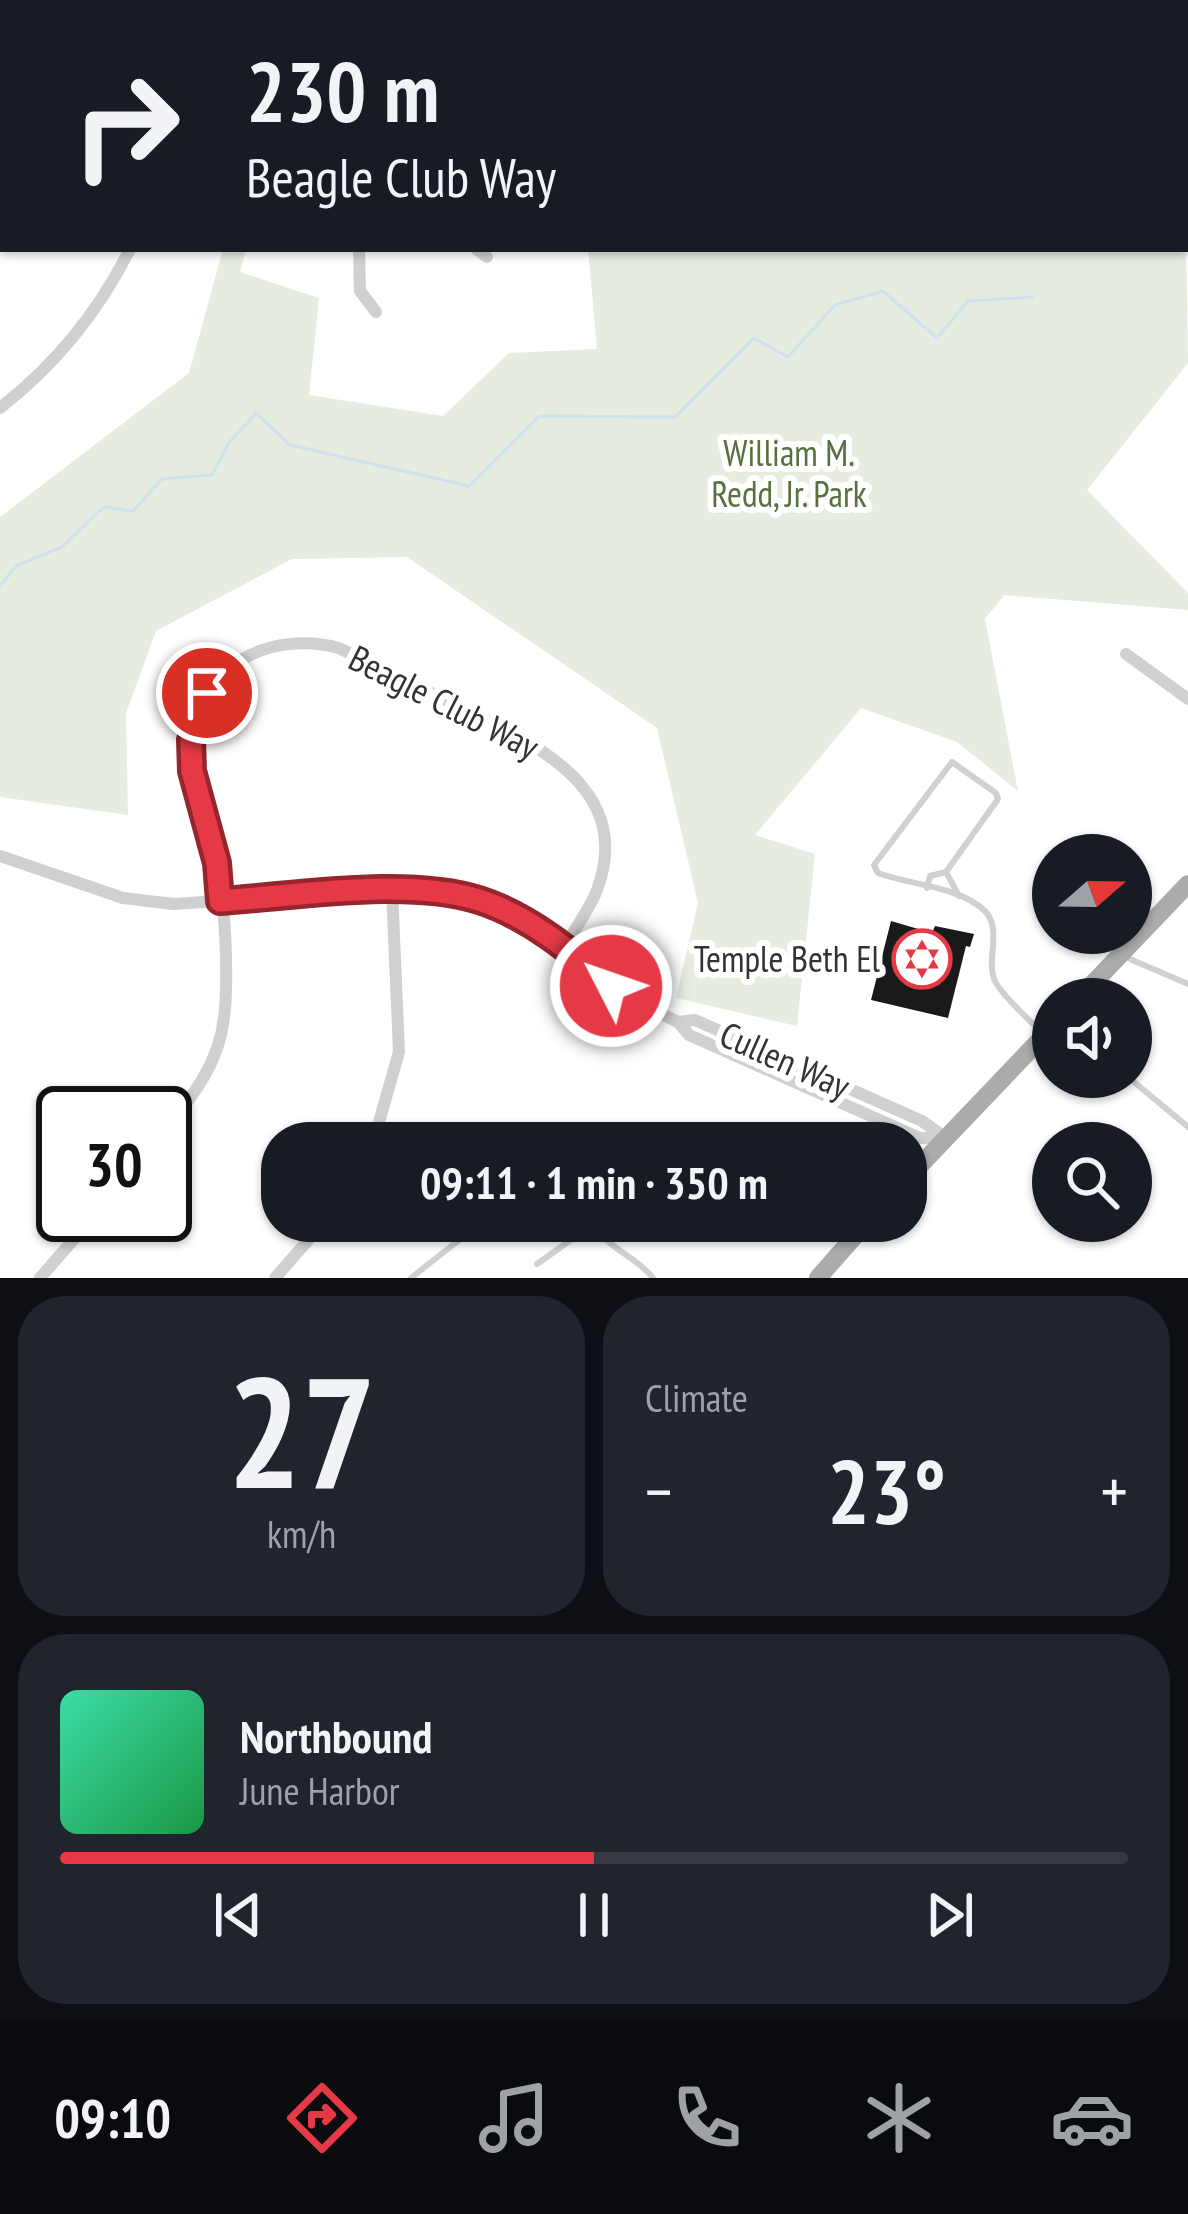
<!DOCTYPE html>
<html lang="en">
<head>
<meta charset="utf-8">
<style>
  :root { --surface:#171b24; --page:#20242c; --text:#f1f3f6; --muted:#9ea1a6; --line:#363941; --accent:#e63946 }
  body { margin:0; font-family:"PT Sans Narrow",sans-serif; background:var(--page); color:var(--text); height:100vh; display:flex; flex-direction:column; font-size:45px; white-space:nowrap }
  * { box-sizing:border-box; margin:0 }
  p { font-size:39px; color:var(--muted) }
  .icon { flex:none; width:66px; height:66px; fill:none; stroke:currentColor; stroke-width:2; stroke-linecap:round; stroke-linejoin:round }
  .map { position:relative; height:1278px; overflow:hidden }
  .sheet { display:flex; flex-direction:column; gap:18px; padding:18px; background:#0d0f14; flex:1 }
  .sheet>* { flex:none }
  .banner { position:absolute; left:0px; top:0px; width:1188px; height:252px; box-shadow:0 3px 9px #0004; background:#171b24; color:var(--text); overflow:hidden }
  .needle { width:78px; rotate:70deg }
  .buttons { position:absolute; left:1032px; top:834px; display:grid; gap:24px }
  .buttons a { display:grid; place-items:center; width:120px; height:120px; border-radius:50%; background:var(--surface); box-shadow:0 3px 9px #0004; font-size:60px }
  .speed { position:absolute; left:36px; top:1086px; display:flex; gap:24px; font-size:60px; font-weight:700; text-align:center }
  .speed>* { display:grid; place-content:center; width:156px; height:156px; border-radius:50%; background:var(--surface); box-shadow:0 3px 9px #0004; line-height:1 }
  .speed .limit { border:6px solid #111; border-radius:18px; background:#fff; color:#111 }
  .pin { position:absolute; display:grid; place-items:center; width:102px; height:102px; color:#fff; margin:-51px; border:6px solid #fff; border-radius:50%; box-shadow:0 3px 12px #0007 }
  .me { position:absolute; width:132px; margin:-66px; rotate:311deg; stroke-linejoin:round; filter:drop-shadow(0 0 9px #0008) }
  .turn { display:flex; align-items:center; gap:42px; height:252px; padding:0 48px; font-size:54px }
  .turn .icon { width:156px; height:156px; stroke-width:2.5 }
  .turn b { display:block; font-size:84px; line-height:102px }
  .big { font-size:90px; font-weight:700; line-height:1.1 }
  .sheet .widget { flex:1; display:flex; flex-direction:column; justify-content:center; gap:18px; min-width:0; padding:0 42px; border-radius:48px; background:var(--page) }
  .sheet .dial { align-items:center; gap:0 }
  .dial b { font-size:156px; line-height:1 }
  .song { display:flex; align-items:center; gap:36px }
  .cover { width:144px; height:144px; border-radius:18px; background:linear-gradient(135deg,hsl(160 70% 55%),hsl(140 70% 35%)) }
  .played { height:12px; border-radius:6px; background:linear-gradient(90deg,var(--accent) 50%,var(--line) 50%) }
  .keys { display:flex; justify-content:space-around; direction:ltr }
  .heat { display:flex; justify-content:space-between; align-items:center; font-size:66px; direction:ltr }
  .sheet .tiles { flex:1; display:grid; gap:18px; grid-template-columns:1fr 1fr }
  .widget:last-child { grid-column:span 2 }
  .trip { position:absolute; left:261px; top:1122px; width:666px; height:120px; border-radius:48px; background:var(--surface); box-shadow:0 3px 9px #0004; font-weight:700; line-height:120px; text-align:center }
  .tabs { display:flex; height:192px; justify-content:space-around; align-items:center; background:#090b0e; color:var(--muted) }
  .tabs .icon { width:84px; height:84px }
  .tabs .active { color:var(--accent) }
  .tabs b { font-size:54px; color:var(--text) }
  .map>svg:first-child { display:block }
</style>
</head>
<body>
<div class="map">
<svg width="1188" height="1278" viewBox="0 0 1188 1278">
  <rect width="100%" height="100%" fill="#fff"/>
  <!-- green -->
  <polygon fill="#e6ecdf" points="1185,173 1188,363 1087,490 1188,593 1188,610 1004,595 985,619 1018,791 957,742 861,708 755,835 815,854 797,1026 676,998 698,903 657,728 407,557 292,559 156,631 126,713 128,815 0,797 0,517 189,373 223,249 246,249 240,272 319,298 309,395 443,416 509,353 597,349 588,249 1185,249"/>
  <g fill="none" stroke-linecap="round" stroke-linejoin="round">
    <!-- stream -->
    <polyline stroke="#cfe2ee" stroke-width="3" points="0,586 16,566 62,547 104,507 133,511 162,479 212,475 228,444 256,413 290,445 469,486 539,416 675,417 754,338 788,357 835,305 883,291 937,338 968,301 1033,297"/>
  </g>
  <!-- building -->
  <polygon fill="#1a1a1a" points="891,921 932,933 935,926 974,934 970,947 966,946 948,1018 871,1000"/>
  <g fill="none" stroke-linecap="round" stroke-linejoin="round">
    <!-- lane -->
    <g stroke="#d0d0d0" stroke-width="6">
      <polyline points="886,0 887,3"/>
      <polyline points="927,888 930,876 946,872"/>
      <path d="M959,896l-13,-24 52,-73 -2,-6 -44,-31 -78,103 4,8c32,12 80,13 106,37 20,19 0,51 12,73 11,18 31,34 45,49"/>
      <polyline points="1123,956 1188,984"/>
      <polyline points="1128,1077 1188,1127"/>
      <path d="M591,1221c19,31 42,32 62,57"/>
      <polyline points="537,1264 593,1224"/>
      <polyline points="411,1278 483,1221"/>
    </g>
    <!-- street -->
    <g stroke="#d0d0d0" stroke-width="12">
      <polyline points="170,0 170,3"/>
      <polyline points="605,0 607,3"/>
      <polyline points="801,0 805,3"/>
      <polyline points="326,3 327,0"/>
      <polyline points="538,3 538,0"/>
      <polyline points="620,3 620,0"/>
      <polyline points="0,106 3,89"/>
      <polyline points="359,249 360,291 376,312"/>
      <polyline points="476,249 487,257"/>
      <path d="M0,408c55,-43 99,-97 130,-159"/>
      <polyline points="1126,654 1188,699"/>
      <polyline points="0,856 123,898 173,904 392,890 457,894 512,914 565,946 635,1001 678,1022"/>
      <polygon points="695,1020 922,1121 946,1138 920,1138 689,1035 678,1022"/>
      <path d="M165,1130c28,-34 54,-67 59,-112 5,-42 1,-117 -8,-157 -8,-40 -26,-77 -25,-118 3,-76 81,-114 148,-95 39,19 78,38 117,57 73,36 180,81 141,185 -7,19 -22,38 -32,56"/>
      <polyline points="373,1143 399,1052 392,890"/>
      <polyline points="40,1278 95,1215"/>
      <polyline points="275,1278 325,1221"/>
    </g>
    <!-- primary -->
    <g stroke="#ababab" stroke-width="18">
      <polyline points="1078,999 1188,884"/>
      <polyline points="906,1180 1053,1026"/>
      <polyline points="818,1278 868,1221"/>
    </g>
  </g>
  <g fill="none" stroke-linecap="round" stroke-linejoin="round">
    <defs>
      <path id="route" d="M207,693l-16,47 1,31 25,92 3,38c77,-5 187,-24 259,-1 50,16 93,52 132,86"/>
    </defs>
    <!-- route casing -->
    <use href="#route" stroke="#96252e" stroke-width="30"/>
    <!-- route -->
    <use href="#route" stroke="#e63946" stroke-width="21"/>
  </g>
  <!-- icons -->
  <defs>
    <symbol id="synagogue-ring" viewBox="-11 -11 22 22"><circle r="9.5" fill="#fff" stroke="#e63946" stroke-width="1.5"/><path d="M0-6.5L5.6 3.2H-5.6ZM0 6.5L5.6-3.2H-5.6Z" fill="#e63946"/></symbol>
  </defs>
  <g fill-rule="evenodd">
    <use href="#synagogue-ring" x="889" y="926" width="66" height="66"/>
  </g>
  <g text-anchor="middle" stroke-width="12" stroke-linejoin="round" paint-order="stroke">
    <!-- park labels -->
    <g font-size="36" fill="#56703f" stroke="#fff">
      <text x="789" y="466">William M.<tspan x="789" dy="41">Redd, Jr. Park</tspan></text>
    </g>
    <!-- street labels -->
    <g font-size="36" fill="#333" stroke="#fff">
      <text transform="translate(444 702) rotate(27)" y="13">Beagle Club Way</text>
      <text transform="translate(785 1060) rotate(24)" y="13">Cullen Way</text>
    </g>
    <!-- poi labels -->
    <g font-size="36" fill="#333" stroke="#fff" text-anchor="end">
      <text x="880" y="972">Temple Beth El</text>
    </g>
  </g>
</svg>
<div class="buttons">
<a><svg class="needle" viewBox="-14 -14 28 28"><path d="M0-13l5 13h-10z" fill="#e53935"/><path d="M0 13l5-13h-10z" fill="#9ea1a6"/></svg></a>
<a><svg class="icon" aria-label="sound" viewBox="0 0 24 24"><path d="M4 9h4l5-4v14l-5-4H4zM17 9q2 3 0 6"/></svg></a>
<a><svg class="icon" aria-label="search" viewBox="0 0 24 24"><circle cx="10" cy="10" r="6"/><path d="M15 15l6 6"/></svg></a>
</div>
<div class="speed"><div class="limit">30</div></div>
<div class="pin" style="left:207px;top:693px;background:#d93025"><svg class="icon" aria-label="arrive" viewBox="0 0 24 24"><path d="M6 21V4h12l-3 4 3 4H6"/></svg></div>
<svg class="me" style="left:611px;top:986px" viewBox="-20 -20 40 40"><circle r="17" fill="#e63946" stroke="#fff" stroke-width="3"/><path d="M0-11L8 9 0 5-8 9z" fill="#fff"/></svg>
<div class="trip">09:11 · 1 min · 350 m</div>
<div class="banner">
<div class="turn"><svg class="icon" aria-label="right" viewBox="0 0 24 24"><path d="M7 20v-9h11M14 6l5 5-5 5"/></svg><div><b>230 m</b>Beagle Club Way</div></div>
</div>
</div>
<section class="sheet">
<div class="tiles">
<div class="widget dial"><b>27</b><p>km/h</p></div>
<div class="widget"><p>Climate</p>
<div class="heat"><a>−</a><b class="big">23°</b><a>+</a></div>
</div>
<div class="widget">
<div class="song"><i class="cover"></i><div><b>Northbound</b><p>June Harbor</p></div></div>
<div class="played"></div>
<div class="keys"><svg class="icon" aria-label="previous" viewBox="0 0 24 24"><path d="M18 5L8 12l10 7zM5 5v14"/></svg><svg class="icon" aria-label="pause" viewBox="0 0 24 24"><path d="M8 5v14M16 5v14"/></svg><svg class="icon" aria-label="next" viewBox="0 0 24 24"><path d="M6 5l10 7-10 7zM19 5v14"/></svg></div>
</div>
</div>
</section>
<nav class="tabs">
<b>09:10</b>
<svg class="icon active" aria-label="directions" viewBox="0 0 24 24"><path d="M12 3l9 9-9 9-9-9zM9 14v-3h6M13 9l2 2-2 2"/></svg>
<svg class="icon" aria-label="music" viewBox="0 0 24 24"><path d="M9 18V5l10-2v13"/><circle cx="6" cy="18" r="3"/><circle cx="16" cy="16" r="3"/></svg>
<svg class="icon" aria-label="phone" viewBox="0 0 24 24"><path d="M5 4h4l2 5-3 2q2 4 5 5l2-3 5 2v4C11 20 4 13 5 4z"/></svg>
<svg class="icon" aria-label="climate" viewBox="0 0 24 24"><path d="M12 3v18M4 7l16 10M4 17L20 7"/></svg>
<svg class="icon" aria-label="car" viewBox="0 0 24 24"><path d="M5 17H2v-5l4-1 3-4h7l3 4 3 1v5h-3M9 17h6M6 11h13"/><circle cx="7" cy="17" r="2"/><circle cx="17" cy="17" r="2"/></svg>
</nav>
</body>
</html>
